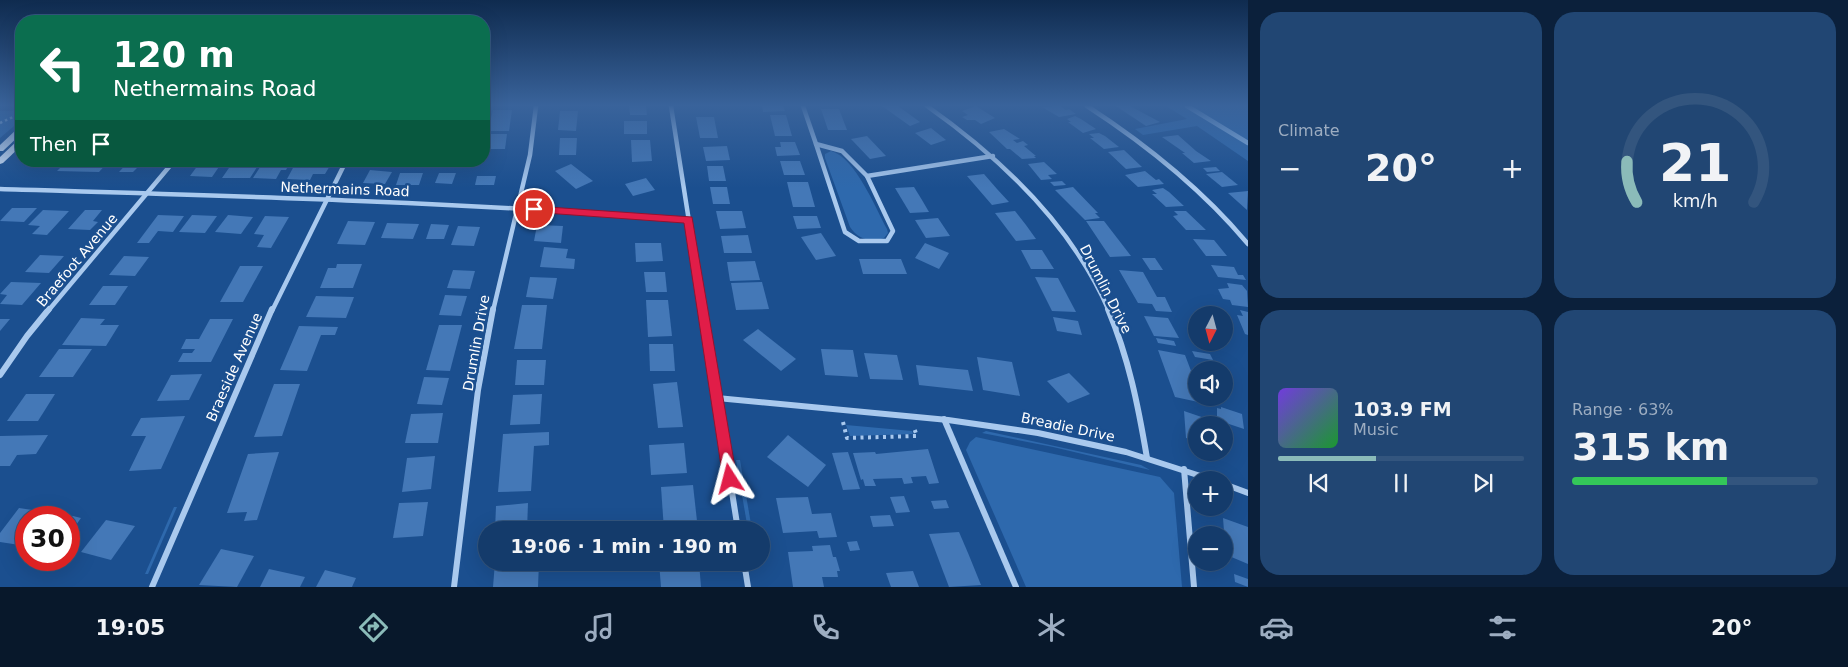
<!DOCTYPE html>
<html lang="en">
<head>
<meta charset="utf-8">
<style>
  :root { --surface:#143b6b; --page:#214673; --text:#f1f3f6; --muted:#9dadc1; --line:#33557e; --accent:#8bbbb9 }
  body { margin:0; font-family:"DejaVu Sans",sans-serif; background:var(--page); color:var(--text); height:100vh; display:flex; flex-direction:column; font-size:19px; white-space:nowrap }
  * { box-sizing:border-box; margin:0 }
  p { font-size:16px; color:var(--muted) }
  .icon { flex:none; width:28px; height:28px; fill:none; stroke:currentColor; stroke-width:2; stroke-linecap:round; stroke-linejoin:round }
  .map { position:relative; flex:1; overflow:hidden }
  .side { display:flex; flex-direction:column; gap:12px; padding:12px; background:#0b203b; width:600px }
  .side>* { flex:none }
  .top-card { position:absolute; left:15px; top:15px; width:475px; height:152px; border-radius:20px; box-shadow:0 5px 20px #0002,0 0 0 1px var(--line); background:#0b6e4f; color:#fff; overflow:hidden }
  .needle { width:32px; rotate:186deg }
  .fabs { position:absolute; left:1188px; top:306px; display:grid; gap:10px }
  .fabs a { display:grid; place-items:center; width:45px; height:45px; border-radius:50%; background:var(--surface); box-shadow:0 5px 20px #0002,0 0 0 1px var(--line); font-size:25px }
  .speed { position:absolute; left:15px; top:506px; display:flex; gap:10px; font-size:25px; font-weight:700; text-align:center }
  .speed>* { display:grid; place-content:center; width:65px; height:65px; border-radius:50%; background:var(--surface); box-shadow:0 5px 20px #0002,0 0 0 1px var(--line); line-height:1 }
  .speed .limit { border:8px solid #d22; background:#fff; color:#111 }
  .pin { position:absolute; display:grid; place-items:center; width:42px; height:42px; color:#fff; margin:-21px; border:2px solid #fff; border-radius:50%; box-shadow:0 1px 5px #0007 }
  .me { position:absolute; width:55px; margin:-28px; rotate:351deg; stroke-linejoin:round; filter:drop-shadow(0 0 4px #0008) }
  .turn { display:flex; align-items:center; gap:18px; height:105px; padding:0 15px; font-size:22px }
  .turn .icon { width:65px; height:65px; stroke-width:2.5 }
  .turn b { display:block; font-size:35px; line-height:42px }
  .then { display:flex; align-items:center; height:48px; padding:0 15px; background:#0003; gap:10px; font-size:19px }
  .big { font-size:38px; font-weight:600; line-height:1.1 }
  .side .card { flex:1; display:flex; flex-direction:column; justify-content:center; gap:8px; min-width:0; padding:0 18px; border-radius:20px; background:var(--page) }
  .side .dial { align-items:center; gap:0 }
  .dial svg { height:130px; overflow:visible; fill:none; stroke:var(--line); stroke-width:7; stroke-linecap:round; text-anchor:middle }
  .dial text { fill:var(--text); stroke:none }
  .song { display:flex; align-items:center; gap:15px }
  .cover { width:60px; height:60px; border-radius:8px; background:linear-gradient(135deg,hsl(260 70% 55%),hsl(130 70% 35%)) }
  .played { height:5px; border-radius:2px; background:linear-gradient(90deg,var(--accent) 40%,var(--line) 40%) }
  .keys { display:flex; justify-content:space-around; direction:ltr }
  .heat { display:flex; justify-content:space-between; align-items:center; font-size:28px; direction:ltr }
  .charge { height:8px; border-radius:4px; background:linear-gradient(90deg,#34c759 63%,var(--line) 0) }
  .side .tiles { flex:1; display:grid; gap:12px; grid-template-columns:repeat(2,1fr) }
  .trip { position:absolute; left:478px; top:521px; width:292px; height:50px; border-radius:25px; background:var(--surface); box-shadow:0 5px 20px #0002,0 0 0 1px var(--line); font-weight:600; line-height:50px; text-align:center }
  .dock { display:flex; height:80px; justify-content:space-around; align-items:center; background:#08182b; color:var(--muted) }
  .dock .icon { width:35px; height:35px }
  .dock .current { color:var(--accent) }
  .dock b { font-size:22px; color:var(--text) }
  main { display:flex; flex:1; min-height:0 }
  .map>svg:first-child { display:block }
</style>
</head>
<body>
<main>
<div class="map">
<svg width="1248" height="587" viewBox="0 0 1248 587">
  <rect width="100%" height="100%" fill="#1b4f8f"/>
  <!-- green -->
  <g fill="#2e69ad">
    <polygon points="1166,106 1248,106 1248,161 1197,126 1143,135 1135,129 1187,119"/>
    <polygon points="0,111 14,111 21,113 21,120 0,138"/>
    <path d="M831,151c24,6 45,58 56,78l1,4 -4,5c-14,5 -26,1 -34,-11l-25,-69v-4z"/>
    <polygon points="846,425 912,431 913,434 850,436"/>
    <polygon points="986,431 1141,465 1150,470 1053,447 982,433"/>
    <polygon points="976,437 1160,477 1174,493 1182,587 1026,587 966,450 970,442"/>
    <polygon points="736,460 740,460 752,530 748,530"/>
    <polygon points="174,507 177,507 148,574 145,574"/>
  </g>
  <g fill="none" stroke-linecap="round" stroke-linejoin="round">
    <!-- stream -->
    <polyline stroke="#9cc4f0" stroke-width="4.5" points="1187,106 1248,143"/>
  </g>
  <!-- building -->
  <g fill="#4478b7">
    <polygon points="629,106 646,106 647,115 630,115"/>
    <polygon points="762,106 783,106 785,111 763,112"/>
    <polygon points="882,106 898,106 920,122 910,126"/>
    <polygon points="976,106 995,118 981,124 975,120 967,120 962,117 968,115 962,111"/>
    <polygon points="1060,106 1066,110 1069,109 1076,114 1059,117 1042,107"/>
    <polygon points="1116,106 1130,106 1160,122 1146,126"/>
    <polygon points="821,109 839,109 847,130 828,130"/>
    <polygon points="493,110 512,110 509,131 488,131"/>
    <polygon points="560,111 578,111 576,131 558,130"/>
    <polygon points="770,115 786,115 792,136 775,136"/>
    <polygon points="1075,116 1081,119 1096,129 1083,133 1068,122 1071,122 1067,119"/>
    <polygon points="696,117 714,117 718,138 700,138"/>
    <rect x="624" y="121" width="23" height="13"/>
    <polygon points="931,128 946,140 931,145 915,133"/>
    <polygon points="1004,129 1020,139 1013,140 1017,143 1023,141 1028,145 1024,146 1036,156 1034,156 1036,158 1022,159 1010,149 1007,149 989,132"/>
    <polygon points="1099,133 1105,136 1119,147 1104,149 1090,138 1094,138 1089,134"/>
    <polygon points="484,134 507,134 505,149 484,149"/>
    <polygon points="1178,135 1196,151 1211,161 1194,163 1182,153 1185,153 1162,137"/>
    <polygon points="867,136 886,156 870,159 851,139"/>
    <polygon points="560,138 577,138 576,155 559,155"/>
    <polygon points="631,140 650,140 652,161 632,162"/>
    <polygon points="780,142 795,142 800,155 777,156 775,147 781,147"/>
    <polygon points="727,146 730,160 706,161 703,147"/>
    <polygon points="1124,150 1142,167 1126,169 1108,152"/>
    <polygon points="28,161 49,161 44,166 24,165"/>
    <polygon points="67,161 109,161 99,172 57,171"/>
    <polygon points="129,161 144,161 133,172 119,172"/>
    <polygon points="201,161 223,161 212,177 190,176"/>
    <polygon points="248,161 261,161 250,178 222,178 231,165 245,166"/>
    <polygon points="264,161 291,161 286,170 281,170 276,179 253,178"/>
    <polygon points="780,161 800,161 805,175 784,175"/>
    <polygon points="1044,162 1057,174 1048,175 1052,179 1041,180 1028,164"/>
    <polygon points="317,163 331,164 325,174 313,174 310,180 287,179 294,166 315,167"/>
    <polygon points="571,164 593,181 576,189 555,171"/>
    <polygon points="707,166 723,166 726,181 709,181"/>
    <polygon points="1216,167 1220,171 1207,172 1203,168"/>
    <polygon points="370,170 392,172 385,184 363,183"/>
    <polygon points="1145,171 1156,180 1159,179 1164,184 1138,187 1125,175"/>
    <polygon points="1222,172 1238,185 1222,187 1206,174"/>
    <polygon points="400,173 423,173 419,185 396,185"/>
    <polygon points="439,173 456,173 452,184 435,183"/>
    <polygon points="984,174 997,189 1009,202 992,205 967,176"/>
    <polygon points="477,176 496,176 494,185 475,185"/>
    <polygon points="646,178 655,190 633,196 625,184"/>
    <polygon points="1062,181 1066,185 1054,186 1050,182"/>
    <polygon points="787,182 808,182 815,207 793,207"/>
    <polygon points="710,187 727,187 730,204 713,204"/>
    <polygon points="914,187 922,200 929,212 910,213 895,188"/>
    <polygon points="1073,187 1098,213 1095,213 1100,218 1085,220 1055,190"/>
    <polygon points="1163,188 1169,192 1184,206 1166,207 1152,194 1157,194 1152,190"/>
    <polygon points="1248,191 1247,210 1228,193"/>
    <polygon points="12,208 37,208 24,222 0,221"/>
    <polygon points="43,210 69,211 47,235 32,234 40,226 28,225"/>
    <polygon points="85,210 102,210 93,221 98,222 90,230 68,229"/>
    <polygon points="716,211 742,211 746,228 720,229"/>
    <polygon points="1015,211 1026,225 1036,239 1016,241 995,213"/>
    <polygon points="1174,211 1186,211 1206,230 1186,230 1173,216 1178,215"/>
    <polygon points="158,215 184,216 173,232 158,231 149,243 137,243"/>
    <polygon points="192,215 217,216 205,233 179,232"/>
    <polygon points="228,215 253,217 241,234 215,232"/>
    <polygon points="265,216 289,217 271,248 257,247 264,235 254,234"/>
    <polygon points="793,216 817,216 821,228 797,229"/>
    <polygon points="938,218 950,236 926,238 915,220"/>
    <polygon points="348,221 375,222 365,245 337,244"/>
    <polygon points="1086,221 1104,221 1131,256 1110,257"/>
    <polygon points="387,223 419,224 413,239 381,238"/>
    <polygon points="431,224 449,225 444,239 426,239"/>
    <polygon points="537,225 563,226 561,243 534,241"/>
    <polygon points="458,226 480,227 474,246 451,245"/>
    <polygon points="821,233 836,256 816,260 801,237"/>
    <polygon points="748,235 752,253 724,253 721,236"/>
    <polygon points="1193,239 1214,240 1227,256 1206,256"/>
    <polygon points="635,243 661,243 663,261 636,262"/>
    <polygon points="925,243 949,253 939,269 915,258"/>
    <polygon points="544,247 568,249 566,258 575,259 574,269 540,267"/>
    <polygon points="1021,250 1042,250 1054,269 1031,269"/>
    <polygon points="40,255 64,256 49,273 25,272"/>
    <polygon points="124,256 149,257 135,276 109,275"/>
    <polygon points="1142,258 1155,258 1163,270 1150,270"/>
    <polygon points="859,259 901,259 907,274 863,274"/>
    <polygon points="755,261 760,280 730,281 727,262"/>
    <polygon points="337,264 362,264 353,288 320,288 328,268 336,268"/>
    <polygon points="1211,265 1234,267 1238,275 1243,275 1246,280 1218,277"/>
    <polygon points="240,266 263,266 243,302 220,302"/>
    <polygon points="453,270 475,271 470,289 447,288"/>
    <polygon points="1119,270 1143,272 1157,297 1165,297 1172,312 1156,311 1152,304 1138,303"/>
    <polygon points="644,272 665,272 667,292 646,292"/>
    <polygon points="530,277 557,278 553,299 526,297"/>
    <polygon points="1035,277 1058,278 1076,312 1052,311"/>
    <polygon points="11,282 41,283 22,305 0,304 7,295 0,294"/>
    <polygon points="762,282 769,309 736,310 731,283"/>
    <polygon points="1227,283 1242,285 1247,291 1248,307 1232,305 1230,300 1223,299 1218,289 1229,288"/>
    <polygon points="103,286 128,286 115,305 89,305"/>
    <polygon points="445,295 467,296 461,316 439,315"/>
    <polygon points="316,296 354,297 346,318 306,317"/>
    <polygon points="646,300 668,300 672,336 648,337"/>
    <polygon points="522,305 547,305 542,349 514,349"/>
    <polygon points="1240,310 1248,312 1248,335 1245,334 1237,315 1243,316"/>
    <polygon points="1144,316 1168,318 1179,338 1154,336"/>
    <polygon points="1053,317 1078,321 1082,335 1057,331"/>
    <polygon points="81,318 105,319 100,325 119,325 106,346 62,345"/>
    <polygon points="0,319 10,319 0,331"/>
    <polygon points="210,319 233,319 211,362 178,362 183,353 192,353 195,349 181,349 186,339 199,339"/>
    <polygon points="439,325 462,325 450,371 426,370"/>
    <polygon points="299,326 338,327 335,335 321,335 307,371 280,370"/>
    <polygon points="758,329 796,359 781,371 743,340"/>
    <polygon points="1156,338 1174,341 1176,346 1158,343"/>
    <polygon points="649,344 673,344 675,371 650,371"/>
    <polygon points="59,349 92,349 73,377 39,377"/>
    <polygon points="821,349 853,350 858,377 825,375"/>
    <polygon points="1158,350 1185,355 1196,384 1196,398 1202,398 1203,403 1175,397"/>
    <polygon points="1192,351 1210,354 1213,360 1195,357"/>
    <polygon points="864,353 897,355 903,380 870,379"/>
    <polygon points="977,357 1012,362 1020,396 983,390"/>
    <polygon points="517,360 546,360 544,385 515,385"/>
    <polygon points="916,365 968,370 973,391 919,385"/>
    <polygon points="1069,373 1090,394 1068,403 1047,381"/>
    <polygon points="202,374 189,400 157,401 171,375"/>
    <polygon points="424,377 449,378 442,405 417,404"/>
    <polygon points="677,382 683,427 658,428 653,384"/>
    <polygon points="274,384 300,384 282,436 254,437"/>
    <polygon points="26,394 55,394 38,421 7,421"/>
    <polygon points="542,394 540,424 510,425 513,395"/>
    <polygon points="1221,407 1242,414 1244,429 1223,422 1222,419 1217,417 1217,408 1221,409"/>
    <polygon points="1184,411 1225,425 1196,425 1196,441 1186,438"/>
    <polygon points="443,413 438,443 405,443 411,414"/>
    <polygon points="185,416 161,469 129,471 146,436 131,436 141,418"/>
    <polygon points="549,432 549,445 534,446 531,491 498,492 503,434"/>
    <polygon points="48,435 36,454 17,455 10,466 0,466 0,436"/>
    <polygon points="788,435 826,465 808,487 767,457"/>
    <polygon points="684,443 687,473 651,475 649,445"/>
    <polygon points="928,449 939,483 929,484 926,476 911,477 913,483 904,484 902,478 873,479 876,486 865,486 863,479 861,480 853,453 875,452 876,454"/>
    <polygon points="279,452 257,520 244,521 247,512 227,513 248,454"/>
    <polygon points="848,452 860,489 843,490 832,453"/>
    <polygon points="435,456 431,489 402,492 407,458"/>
    <polygon points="693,485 698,530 664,530 661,487"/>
    <polygon points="904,496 910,512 896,513 890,497"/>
    <polygon points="808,497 812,514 831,513 837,537 819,538 817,531 783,533 776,498"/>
    <polygon points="946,500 949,508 934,509 931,501"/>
    <polygon points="428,502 423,536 393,538 399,503"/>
    <polygon points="528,503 527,530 495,530 496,506"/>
    <polygon points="19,508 73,516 81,518 69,535 69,518 26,518 26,546 0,542 0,533"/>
    <polygon points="890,515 894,526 873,527 870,516"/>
    <polygon points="1223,518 1248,527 1248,564 1229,556 1228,545 1225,544"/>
    <polygon points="106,520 135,526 111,560 81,552"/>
    <polygon points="959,532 968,553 981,585 949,587 929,534"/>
    <polygon points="857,541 860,550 850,551 847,542"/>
    <polygon points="830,545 833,557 836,557 840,571 837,571 838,577 822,577 824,587 793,587 788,552 813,551 812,546"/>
    <polygon points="221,549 254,556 237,587 199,585"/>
    <polygon points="495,562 539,562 538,587 493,587"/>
    <polygon points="659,562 699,562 701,587 661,587"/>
    <polygon points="269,569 305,577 300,587 260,587"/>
    <polygon points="325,570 356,578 352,587 316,587"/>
    <polygon points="913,571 919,587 891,587 886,573"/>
    <polygon points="1234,574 1248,579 1248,587 1235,582"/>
  </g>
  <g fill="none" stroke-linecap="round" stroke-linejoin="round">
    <!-- path-far1 -->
    <polyline stroke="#a9c9ee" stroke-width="2.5" stroke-dasharray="2.5 3" stroke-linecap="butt" points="0,123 15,116"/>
    <!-- path -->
    <polyline stroke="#a9c9ee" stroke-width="4" stroke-dasharray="3 4.5" stroke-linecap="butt" points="843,422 847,438 917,436 914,428"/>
    <!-- street-far1 -->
    <g stroke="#a9c9ee" stroke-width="4.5">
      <polyline points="671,106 703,311"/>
      <polyline points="803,106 816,144"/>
      <path d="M927,106c75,53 145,119 182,205"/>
      <path d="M1087,106c60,39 115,83 161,138"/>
      <polygon points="816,144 842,151 867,176 893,231 887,241 859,241 845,232"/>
      <polyline points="867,176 993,156"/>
      <path d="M0,189c230,7 460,13 689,31"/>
      <polyline points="48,311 174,161"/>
      <polyline points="272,311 346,161"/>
      <polyline points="493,311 530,155 536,106"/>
    </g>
    <!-- street -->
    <g stroke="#a9c9ee" stroke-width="6">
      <polyline points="703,309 738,530"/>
      <path d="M1108,309c21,50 30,96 39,149"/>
      <polyline points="0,375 27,336 49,309"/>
      <polyline points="717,398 948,420 1038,433 1126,452 1213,480"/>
      <polyline points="944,419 1016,587"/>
      <polyline points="1184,469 1194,587"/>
      <polyline points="1224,484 1248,493"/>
      <polyline points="744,562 748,587"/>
      <polyline points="152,587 272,309"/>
      <polyline points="454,587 478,390 493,309"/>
    </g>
    <!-- secondary -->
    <g fill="#d6e6fa" fill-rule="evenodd">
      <polygon points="18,128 21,128 21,134 3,151 0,151 0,145"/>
      <polygon points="18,140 21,140 21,146 3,163 0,164 0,157"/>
    </g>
    <!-- primary -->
    <polygon fill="#f0f6ff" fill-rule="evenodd" points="14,106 21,106 21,110"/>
  </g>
  <!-- sky -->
  <linearGradient id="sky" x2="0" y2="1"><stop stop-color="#0f2b4f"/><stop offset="0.56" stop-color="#39639b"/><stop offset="1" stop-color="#39639b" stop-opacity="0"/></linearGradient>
  <rect width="1248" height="188" fill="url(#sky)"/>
  <!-- route -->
  <polygon fill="#e11d48" stroke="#92132f" points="534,206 692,217 737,479 735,484 730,485 725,484 723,479 684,223 531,212 529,209"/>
  <g text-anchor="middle" stroke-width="5" stroke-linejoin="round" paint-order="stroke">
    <!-- street labels -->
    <g font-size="14" fill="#fff" stroke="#1b4f8f">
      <text transform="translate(345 189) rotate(2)" y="5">Nethermains Road</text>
      <text transform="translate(77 260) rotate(-50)" y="5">Braefoot Avenue</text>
      <text transform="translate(1106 289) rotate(63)" y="5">Drumlin Drive</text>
      <text transform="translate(476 343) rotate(-80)" y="5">Drumlin Drive</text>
      <text transform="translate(234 367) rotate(-66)" y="5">Braeside Avenue</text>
      <text transform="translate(1068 427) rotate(12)" y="5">Breadie Drive</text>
    </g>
  </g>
</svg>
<div class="fabs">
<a><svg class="needle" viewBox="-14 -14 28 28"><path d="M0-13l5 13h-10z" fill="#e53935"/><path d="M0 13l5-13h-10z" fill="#9dadc1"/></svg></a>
<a><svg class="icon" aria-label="sound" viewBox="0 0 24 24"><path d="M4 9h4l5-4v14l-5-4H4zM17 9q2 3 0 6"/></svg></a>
<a><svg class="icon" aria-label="search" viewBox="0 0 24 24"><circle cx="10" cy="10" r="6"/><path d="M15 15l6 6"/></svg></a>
<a>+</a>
<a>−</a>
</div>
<div class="speed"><div class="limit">30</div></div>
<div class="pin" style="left:534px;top:209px;background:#d93025"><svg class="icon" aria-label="arrive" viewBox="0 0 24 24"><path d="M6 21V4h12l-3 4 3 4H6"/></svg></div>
<svg class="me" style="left:730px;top:479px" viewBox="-20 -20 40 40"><path d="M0-17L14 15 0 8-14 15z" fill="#e11d48" stroke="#fff" stroke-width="4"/></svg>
<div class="trip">19:06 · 1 min · 190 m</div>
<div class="top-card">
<div class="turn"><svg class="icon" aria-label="left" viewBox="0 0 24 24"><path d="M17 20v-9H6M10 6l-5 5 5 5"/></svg><div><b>120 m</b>Nethermains Road</div></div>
<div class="then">Then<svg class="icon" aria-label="arrive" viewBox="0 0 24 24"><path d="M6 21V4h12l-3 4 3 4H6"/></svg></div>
</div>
</div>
<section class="side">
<div class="tiles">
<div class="card"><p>Climate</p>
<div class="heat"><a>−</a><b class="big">20°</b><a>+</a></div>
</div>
<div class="card dial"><svg viewBox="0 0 100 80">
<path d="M14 69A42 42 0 1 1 86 69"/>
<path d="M14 69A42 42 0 0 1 8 44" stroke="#8bbbb9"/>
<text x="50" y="56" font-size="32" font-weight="700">21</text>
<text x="50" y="72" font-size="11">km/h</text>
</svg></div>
<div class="card">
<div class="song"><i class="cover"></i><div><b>103.9 FM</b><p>Music</p></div></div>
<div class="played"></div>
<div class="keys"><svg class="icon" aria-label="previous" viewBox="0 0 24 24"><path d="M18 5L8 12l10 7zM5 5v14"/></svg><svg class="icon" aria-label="pause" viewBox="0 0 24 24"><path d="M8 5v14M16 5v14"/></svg><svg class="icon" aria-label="next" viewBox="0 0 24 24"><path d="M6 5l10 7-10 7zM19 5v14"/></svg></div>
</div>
<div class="card"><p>Range · 63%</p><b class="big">315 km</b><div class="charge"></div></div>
</div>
</section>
</main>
<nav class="dock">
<b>19:05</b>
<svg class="icon current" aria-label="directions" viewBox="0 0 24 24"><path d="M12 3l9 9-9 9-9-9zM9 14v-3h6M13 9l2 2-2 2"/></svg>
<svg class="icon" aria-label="music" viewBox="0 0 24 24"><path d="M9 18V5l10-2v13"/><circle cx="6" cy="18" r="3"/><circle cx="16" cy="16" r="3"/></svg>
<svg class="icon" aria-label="phone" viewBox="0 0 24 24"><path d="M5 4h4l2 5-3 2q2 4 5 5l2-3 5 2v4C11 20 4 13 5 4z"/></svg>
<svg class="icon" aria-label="climate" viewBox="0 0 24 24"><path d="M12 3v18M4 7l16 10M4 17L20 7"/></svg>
<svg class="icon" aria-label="car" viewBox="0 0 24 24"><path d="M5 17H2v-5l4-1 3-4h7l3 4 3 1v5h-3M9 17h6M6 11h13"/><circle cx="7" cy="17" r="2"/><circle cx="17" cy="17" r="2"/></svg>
<svg class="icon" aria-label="filters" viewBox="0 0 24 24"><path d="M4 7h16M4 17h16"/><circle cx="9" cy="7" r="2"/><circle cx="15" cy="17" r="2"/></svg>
<b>20°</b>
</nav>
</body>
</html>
